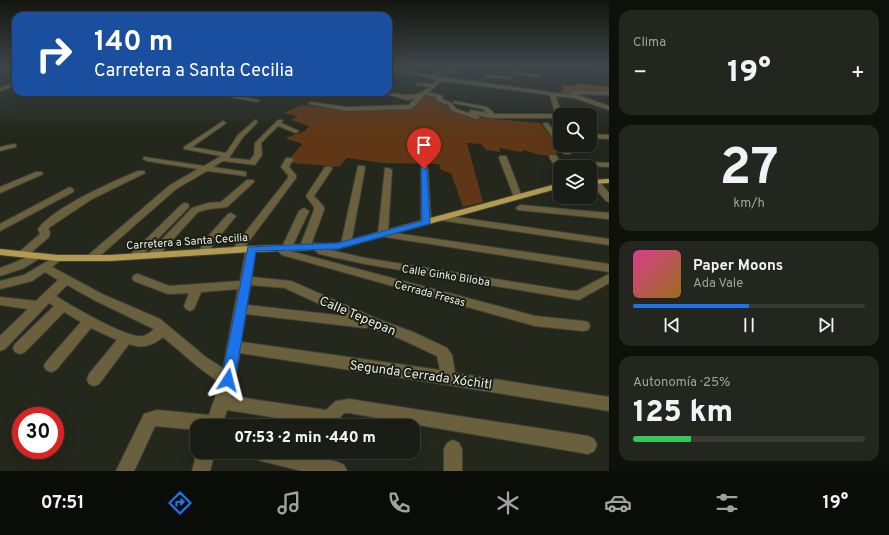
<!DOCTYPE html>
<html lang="es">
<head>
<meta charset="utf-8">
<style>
  :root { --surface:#1a1d15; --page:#23261e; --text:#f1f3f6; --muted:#9fa2a0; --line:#383b34; --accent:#1a73e8 }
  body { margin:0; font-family:Overpass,sans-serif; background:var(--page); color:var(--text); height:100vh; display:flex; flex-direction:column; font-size:15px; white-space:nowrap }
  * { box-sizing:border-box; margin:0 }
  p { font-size:13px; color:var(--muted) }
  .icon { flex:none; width:22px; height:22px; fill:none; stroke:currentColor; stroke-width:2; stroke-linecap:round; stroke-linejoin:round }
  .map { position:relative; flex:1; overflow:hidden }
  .sheet { display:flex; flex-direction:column; gap:10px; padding:10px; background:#0e100c; width:280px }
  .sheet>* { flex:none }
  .banner { position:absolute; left:12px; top:12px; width:380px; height:84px; border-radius:12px; box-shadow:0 4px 16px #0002,0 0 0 1px var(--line); background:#1a4fa0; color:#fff; overflow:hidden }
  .tools { position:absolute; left:553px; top:108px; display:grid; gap:8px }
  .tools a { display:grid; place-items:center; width:44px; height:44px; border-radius:8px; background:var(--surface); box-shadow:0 4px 16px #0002,0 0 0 1px var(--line); font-size:20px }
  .speed { position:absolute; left:12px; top:407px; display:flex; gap:8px; font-size:20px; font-weight:700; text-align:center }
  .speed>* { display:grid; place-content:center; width:52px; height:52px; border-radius:50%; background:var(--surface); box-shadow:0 4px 16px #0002,0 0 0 1px var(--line); line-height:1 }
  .speed .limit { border:6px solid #d22; background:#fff; color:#111 }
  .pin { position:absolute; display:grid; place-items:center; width:34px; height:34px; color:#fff; margin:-41px -17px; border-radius:50% 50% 50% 0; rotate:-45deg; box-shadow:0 0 4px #0007 }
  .pin .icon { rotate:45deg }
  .me { position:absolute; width:44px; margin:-22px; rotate:9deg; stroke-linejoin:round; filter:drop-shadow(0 0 3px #0008) }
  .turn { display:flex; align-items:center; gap:14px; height:84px; padding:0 16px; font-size:18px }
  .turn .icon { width:52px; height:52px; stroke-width:2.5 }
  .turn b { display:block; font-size:28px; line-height:34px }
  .big { font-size:30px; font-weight:800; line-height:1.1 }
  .sheet .tile { flex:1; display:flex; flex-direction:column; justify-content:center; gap:6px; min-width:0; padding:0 14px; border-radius:12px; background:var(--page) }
  .sheet .dial { align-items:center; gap:0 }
  .dial b { font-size:52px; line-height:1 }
  .song { display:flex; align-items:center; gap:12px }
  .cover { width:48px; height:48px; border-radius:6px; background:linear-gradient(135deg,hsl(330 70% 55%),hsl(40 70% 35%)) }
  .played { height:4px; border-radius:2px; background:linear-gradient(90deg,var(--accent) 50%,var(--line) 50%) }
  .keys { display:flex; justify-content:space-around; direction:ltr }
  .heat { display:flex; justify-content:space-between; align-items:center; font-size:22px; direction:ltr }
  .charge { height:6px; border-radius:3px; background:linear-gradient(90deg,#34c759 25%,var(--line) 0) }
  .trip { position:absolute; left:190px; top:419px; width:230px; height:40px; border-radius:12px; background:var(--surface); box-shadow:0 4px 16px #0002,0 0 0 1px var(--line); font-weight:800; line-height:40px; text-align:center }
  .menu { display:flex; height:64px; justify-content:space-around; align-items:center; background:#0a0c08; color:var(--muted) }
  .menu .icon { width:28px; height:28px }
  .menu .active { color:var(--accent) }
  .menu b { font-size:18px; color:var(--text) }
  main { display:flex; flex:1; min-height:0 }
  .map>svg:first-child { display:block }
</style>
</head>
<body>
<main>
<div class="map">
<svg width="609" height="471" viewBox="0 0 609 471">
  <rect width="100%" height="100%" fill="#23271c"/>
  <!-- green -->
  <path fill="#5f3716" d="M427,94l10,3 -2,2 16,10 22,8 67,6 22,27c-12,10 -25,4 -38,0l-3,2 -22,-4 1,4 -14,-2 -5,-6 -14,-1 16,59 -20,5 -12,-34 -10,-3 -2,-6 -56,-1 -36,-5 -8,9 -46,-4 -1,-7 10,-12 -17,-6 20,-7 4,-5 -18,-6 6,-4 -13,-3 17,-8 50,6 62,-3 3,-1 -1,-3 5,-7z"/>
  <!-- forest -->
  <polygon fill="#7d491b" points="575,83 609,87 609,90 605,90 609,93 571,91 568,95 560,94 564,89 560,85 575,86"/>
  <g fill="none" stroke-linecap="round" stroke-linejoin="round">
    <defs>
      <g id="minor">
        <path d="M455,67h6l-10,5h-11l-4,4 134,19v-2l4,-3 35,1v4l-34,-1 34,12v4l-35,-12 -18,-2 5,17 -7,5h-63l-16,-3 5,2 -3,2 -25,-8 -4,-6 -12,-5 1,-3 -12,-2c-5,4 -9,12 -15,14l-63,2 -39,-7 3,-2 36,5 62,-2 5,-7 -6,2 -19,-5 3,-2c16,3 24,4 38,-6l-13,-2v-2l16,1 4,-4 -23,-6 -26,-3v-2l43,6c9,-7 15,-3 24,-8zM441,81l109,14 5,18 -2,1h-58l-8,-7 -33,-6v2l29,6 4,4 -16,-3 -2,3 -13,-4 -4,-6 -10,-4 1,-3 -14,-4z"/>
        <polygon points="564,67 598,67 604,70 602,71 592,68"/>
        <polygon points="513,72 539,75 541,76 539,77 511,74"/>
        <polygon points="487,75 511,77 513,78 511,79 485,77"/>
        <polygon points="14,81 16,81 15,86 0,91 0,88 11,84"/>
        <polygon points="202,92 215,92 260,100 257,102"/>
        <polygon points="255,120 257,121 257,123 243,137 229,158 250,160 254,155 255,143 278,120 282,120 283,121 281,123 299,131 296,133 278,126 261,143 262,155 255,165 223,161 213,167 246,172 246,176 207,171 176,189 94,261 86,261 85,259 86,257 170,185 198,169 147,161 143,159 144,157 204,166 221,156 184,149 184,147 223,121 226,123 225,124 192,147 226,153 238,135"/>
        <polygon points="544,123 548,123 560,138 560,145 566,145 571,152 570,154 564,154 543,124"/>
        <polygon points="590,134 609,135 609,139 590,138"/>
        <polygon points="14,144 16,145 16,147 0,151 0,147"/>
        <polygon points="550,155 556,155 564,167 560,167 560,169 557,169 549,157"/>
        <polygon points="500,156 506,156 507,158 522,197 521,199 515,199 514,197 499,158"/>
        <polygon points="286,158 292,158 293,160 289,167 296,175 296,178 241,252 233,252 232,250 233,248 288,178 288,175 281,167"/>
        <polygon points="572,161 609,163 609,167 575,165 571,163"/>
        <polygon points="358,166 364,166 365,168 351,244 346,247 341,244"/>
        <polygon points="325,167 331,167 332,169 314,196 324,207 324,210 311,245 315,243 326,249 365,258 571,291 577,291 609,274 609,283 579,300 365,264 319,254 310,246 305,249 301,248 300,246 314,210 314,207 306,196"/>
        <polygon points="421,167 427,167 428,169 431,222 426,225 421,222"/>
        <polygon points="385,168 388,168 392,170 388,232 609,264 609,272 379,236 378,234"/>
        <path d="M138,171h6l1,2 -53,26 -42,28 -2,2 2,3 -1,5 -22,19h-8l-1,-2 1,-2 21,-18 -2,-5c16,-22 74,-47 100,-58z"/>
        <polygon points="36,172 42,172 43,174 0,193 0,187"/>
        <polygon points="247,180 253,180 254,182 227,207 209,209 198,212 156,258 148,258 147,256 148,254 192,208 208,203 221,202"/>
        <polygon points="592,180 598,180 609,193 609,202 606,201 592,184"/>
        <polygon points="70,187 74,190 73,192 0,231 0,224"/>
        <polygon points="185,203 188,204 189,206 188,208 138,259 130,259 129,257 130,255 182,204"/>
        <polygon points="521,205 609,213 609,219 518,210 516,208 518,206"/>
        <polygon points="304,208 309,211 292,247 289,250 290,251 535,316 583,321 588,322 590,326 588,330 583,331 535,326 282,255 275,248 276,246 283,245 299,211"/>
        <polygon points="231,213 236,216 213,244 208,254 200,254 199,252 204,241 228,214"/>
        <polygon points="442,215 609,239 609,245 439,220 437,218"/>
        <path d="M251,246l5,3 -4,28 39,4 89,39 33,12 34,16 5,7 3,18 154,24v14l-161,-26 -208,-32 -5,27 -4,16 95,14 10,-9 13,-2 239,37 6,3 3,6 -3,6 -6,3 -239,-41h-5l-7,8 -9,5 -101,-16 -5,16h-25v4l-42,-4 -21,45h-18l28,-57 13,-4 52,5 11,-32 -23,-17 -34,-29c-11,9 -21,12 -34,7l-30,40 -5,2 -5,-2 -2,-5 2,-5 28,-34 -26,-12 -35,42 -5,2 -5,-2 -2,-4 2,-4 35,-40 -17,-10 -39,40 -5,2 -5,-2 -2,-4 2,-4 39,-38 -5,-3 -44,46 -5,2v-15l28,-27 -28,-4v-8l36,4 22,-21 -13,-8 -13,9 -32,8v-8l24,-6 34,-20 5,3 -11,9 50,27 58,25 47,39 16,10 15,-79 -37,3 -7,17 -4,2 -4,-2 -2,-3 5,-13 -21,1 -34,-13 -2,-3 2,-3 4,-1 31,12 71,-5 6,-32zM67,285l27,15 60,29c-3,3 -7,6 -11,7 -14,4 -73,-31 -87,-40zM251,285l34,3 60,28 -98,-11zM246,314l119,14 4,-1 34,13 34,16 3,14 -199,-28z"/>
        <polygon points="36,253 40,254 41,256 40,258 24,268 0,276 0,268 16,262"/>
        <polygon points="453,440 459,443 462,449 462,471 444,471 444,449 447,443"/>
        <polygon points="197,452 215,452 210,471 192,471"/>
        <polygon points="252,452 297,452 338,462 344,465 347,471 302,471 261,461 255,458"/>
      </g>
      <g id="major">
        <polygon points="609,179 609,183 590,184 590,180"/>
        <polygon points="560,183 560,188 338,249 251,252 110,261 58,261 0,255 0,249 58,255 110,255 251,246 338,243"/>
      </g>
    </defs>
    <!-- minor casing -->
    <use href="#minor" stroke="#3e4238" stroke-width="2"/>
    <!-- major casing -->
    <use href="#major" stroke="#3e4238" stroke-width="2"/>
    <!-- minor -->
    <use href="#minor" fill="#6b603e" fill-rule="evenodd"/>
    <!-- major -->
    <use href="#major" fill="#b29a50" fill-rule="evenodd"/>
  </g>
  <!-- sky -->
  <linearGradient id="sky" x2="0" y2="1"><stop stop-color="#13150f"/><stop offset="0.5" stop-color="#3f474b"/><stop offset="1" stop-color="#3f474b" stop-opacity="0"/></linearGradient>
  <rect width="609" height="133" fill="url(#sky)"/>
  <!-- route -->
  <polygon fill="#1a73e8" stroke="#114b97" points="421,167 427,169 430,222 429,224 338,249 256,251 235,380 233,384 228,386 223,384 221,380 248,247 338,243 422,221"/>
  <g text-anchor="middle" stroke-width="4" stroke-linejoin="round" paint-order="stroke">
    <!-- street labels -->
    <g font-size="11" fill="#e7eae3" stroke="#1a1e13">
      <text transform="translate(187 241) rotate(-4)" y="4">Carretera a Santa Cecilia</text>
      <text transform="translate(446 275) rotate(9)" y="4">Calle Ginko Biloba</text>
      <text transform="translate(430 293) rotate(15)" y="4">Cerrada Fresas</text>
    </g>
    <!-- near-street labels -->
    <g font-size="13" fill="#e7eae3" stroke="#1a1e13">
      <text transform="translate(358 315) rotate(23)" y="5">Calle Tepepan</text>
      <text transform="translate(421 374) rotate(8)" y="5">Segunda Cerrada Xóchitl</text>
    </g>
  </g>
</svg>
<div class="tools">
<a><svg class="icon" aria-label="search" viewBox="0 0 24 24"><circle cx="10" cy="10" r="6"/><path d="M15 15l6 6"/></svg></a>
<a><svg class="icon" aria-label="layers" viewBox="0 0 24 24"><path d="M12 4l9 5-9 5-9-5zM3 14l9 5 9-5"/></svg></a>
</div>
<div class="speed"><div class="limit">30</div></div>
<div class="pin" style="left:424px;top:169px;background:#d93025"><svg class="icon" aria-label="arrive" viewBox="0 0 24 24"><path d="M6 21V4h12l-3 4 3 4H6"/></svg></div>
<svg class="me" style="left:228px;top:380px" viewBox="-20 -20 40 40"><path d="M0-17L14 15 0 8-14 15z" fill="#1a73e8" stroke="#fff" stroke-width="4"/></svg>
<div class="trip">07:53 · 2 min · 440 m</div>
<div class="banner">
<div class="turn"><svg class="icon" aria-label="right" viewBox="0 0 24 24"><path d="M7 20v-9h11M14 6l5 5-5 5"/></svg><div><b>140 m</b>Carretera a Santa Cecilia</div></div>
</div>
</div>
<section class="sheet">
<div class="tile"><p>Clima</p>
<div class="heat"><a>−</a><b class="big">19°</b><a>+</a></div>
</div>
<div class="tile dial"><b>27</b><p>km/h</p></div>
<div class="tile">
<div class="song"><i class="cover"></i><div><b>Paper Moons</b><p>Ada Vale</p></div></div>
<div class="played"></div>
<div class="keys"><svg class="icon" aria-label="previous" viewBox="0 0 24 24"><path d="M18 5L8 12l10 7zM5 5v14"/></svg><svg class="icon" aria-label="pause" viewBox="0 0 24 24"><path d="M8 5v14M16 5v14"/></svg><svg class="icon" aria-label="next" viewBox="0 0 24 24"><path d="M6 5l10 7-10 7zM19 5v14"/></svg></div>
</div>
<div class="tile"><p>Autonomía · 25%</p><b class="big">125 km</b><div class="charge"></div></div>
</section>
</main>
<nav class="menu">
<b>07:51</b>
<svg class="icon active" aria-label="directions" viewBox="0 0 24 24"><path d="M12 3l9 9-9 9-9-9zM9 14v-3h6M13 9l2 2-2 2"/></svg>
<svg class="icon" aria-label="music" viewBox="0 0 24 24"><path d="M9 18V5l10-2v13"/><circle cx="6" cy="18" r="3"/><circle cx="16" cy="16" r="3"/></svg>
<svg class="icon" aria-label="phone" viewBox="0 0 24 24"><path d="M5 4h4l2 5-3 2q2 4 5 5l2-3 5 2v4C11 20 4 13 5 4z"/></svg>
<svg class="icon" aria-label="climate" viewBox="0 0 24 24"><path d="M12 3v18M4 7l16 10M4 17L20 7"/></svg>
<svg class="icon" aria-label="car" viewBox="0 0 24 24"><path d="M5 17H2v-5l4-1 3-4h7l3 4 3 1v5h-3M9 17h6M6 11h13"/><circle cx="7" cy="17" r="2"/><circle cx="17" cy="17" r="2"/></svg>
<svg class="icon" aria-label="filters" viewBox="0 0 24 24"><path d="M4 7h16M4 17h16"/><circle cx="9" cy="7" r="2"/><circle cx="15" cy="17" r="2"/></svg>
<b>19°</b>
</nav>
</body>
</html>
